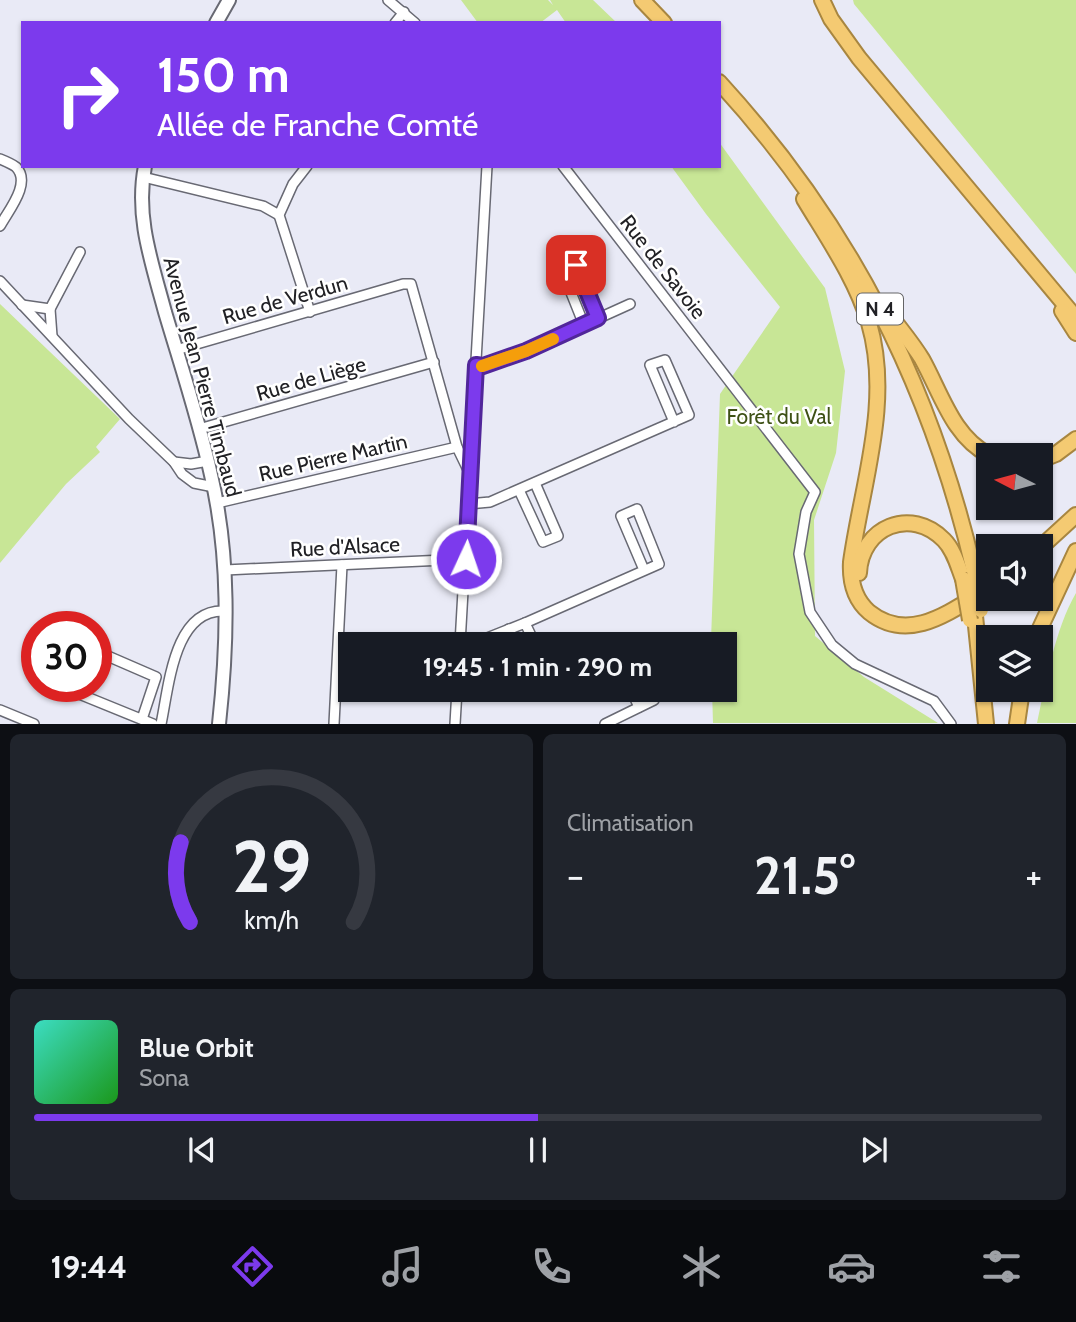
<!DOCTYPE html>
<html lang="fr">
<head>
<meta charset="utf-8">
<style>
  :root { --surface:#171b24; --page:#20242c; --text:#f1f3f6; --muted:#9ea1a6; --line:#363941; --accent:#7c3aed }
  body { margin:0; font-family:Cabin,sans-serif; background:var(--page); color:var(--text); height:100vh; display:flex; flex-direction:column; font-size:26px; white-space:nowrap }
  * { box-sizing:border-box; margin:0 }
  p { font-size:23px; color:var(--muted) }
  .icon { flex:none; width:38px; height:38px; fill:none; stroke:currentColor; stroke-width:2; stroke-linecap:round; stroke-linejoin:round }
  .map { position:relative; height:724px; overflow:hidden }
  .details { display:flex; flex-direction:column; gap:10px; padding:10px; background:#0d0f14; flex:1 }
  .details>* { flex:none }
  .hud { position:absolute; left:21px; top:21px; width:700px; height:147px; border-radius:0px; box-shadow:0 2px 5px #0004; background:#7c3aed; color:#fff; overflow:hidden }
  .needle { width:46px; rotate:276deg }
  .tools { position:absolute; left:976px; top:443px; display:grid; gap:14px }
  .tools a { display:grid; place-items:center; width:77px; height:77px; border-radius:0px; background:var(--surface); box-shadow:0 2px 5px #0004; font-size:35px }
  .speed { position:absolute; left:21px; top:611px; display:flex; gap:14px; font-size:35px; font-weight:700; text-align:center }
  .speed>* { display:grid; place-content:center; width:91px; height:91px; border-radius:50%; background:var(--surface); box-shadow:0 2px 5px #0004; line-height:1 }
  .speed .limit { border:10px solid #d22; background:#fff; color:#111 }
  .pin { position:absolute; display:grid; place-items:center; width:60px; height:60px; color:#fff; margin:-30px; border-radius:14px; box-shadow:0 4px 10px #0006 }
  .me { position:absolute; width:77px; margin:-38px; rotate:3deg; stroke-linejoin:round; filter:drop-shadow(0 0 5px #0008) }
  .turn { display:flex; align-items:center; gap:24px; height:147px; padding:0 21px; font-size:32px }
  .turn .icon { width:91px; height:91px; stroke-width:2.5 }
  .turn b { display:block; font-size:49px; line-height:60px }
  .big { font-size:52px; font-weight:800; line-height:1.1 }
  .details .tile { flex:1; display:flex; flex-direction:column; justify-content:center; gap:10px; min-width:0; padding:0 24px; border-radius:10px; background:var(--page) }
  .details .dial { align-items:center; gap:0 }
  .dial svg { height:182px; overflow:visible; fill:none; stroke:var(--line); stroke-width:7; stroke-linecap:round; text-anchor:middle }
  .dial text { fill:var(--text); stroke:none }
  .song { display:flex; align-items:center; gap:21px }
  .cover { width:84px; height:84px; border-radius:10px; background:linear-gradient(135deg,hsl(170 70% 55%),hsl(120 70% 35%)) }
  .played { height:7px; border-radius:4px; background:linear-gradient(90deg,var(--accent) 50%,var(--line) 50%) }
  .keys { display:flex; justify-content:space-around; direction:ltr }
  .heat { display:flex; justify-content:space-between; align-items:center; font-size:38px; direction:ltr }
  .details .tiles { flex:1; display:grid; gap:10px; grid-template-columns:1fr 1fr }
  .tile:last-child { grid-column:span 2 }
  .trip { position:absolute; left:338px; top:632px; width:399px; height:70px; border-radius:0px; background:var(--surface); box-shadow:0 2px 5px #0004; font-weight:800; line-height:70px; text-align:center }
  .tabs { display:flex; height:112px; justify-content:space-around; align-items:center; background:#090b0e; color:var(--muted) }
  .tabs .icon { width:49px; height:49px }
  .tabs .selected { color:var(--accent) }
  .tabs b { font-size:32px; color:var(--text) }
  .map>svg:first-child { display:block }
</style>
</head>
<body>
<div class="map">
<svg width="1076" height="724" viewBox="0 0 1076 724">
  <rect width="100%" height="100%" fill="#e9eaf6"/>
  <!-- green -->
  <g fill="#c8e696">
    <polygon points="461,0 548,0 553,5 550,0 593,0 617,23 566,23 557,10 540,23 478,23"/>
    <polygon points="853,0 1076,0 1076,274 854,4"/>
    <polygon points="719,142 825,288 845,371 836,453 814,520 815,636 864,677 938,723 713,723 712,690 724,690 724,644 711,644 711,640 720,394 780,307 706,214 671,166 719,166"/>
    <polygon points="0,304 120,419 96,447 100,452 66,484 0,563"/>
    <path d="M1076,593v130h-39c9,-41 18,-94 39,-130z"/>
  </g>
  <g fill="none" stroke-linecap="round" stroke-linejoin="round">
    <defs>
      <g id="minor">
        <polyline points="388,0 415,23"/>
        <polyline points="395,23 404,12"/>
        <path d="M0,159c5,2 12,5 16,8 16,16 -8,44 -16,59"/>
        <polyline points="307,166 293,184 279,215 310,312"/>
        <polyline points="563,166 815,492 806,512 799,554 810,612 832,645 855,664 934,701 951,724"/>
        <polyline points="143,177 263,206 279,215"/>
        <polyline points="0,281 129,419 174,462 182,474 194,483 214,487"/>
        <polyline points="22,305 50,309 80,252"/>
        <polyline points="50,309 52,336"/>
        <polyline points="584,325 562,270 576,265 598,318"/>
        <polyline points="176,350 403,284 411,284 457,447 470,474"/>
        <polyline points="476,365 483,366 526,351 630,304"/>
        <polyline points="199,429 434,362"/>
        <polyline points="174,462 191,464 208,461"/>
        <polyline points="519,490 543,542 558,536 535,483"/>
        <polyline points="217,503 457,447"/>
        <polyline points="468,504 490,502 689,415 665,360 650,365 674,422"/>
        <polyline points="225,570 466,559"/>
        <polyline points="525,623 659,564 637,509 621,516 644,570"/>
        <polyline points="509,629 516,644"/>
        <polyline points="460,644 487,166"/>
        <polyline points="472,644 525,623 535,644"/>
        <polyline points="96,651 156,677 142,719"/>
        <polyline points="69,686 67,689 153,724"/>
        <polyline points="631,690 639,707"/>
        <polyline points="0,710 34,724"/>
        <path d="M161,724c8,-38 13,-116 64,-113"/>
        <polyline points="334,724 342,565"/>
        <polyline points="455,724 457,690"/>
        <polyline points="605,724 654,700 649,690"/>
      </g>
      <g id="secondary">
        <polyline points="216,23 229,0"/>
        <path d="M145,166c-10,51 7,97 20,146 16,54 34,108 46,163 19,81 17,166 8,249"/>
      </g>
      <g id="trunk">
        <polyline points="642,0 664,23"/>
        <polyline points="822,0 831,19 859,58 1076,318"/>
        <path d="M719,82c131,143 211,301 255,489"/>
        <path d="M804,199c24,40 52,80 65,124 23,79 -7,160 -18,239 -1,18 3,37 18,50 41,33 83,-2 120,-24"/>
        <polyline points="1062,311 1076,333"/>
        <path d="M890,315c11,15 23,29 32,44 19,34 31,78 67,96"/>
        <polyline points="1041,460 1056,454 1076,439"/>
        <polyline points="1041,547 1076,515"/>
        <path d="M859,573c2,-46 52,-67 85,-33 10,10 14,26 19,39"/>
        <polyline points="975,616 986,724"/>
        <polyline points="1036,637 1076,551"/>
        <polyline points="1017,724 1022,690"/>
      </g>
    </defs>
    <!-- minor casing -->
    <use href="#minor" stroke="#686973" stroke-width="12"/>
    <!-- secondary casing -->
    <use href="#secondary" stroke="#686973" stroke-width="16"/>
    <!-- trunk casing -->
    <use href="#trunk" stroke="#a88640" stroke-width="18"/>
    <!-- minor -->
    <use href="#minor" stroke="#fff" stroke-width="9"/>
    <!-- secondary -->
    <use href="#secondary" stroke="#fff" stroke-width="12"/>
    <!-- trunk -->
    <use href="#trunk" stroke="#f4ca72" stroke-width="14"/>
    <defs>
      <g id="trunk-bridge">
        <polyline points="974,571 981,610"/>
        <polyline points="963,579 970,620"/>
      </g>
    </defs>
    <!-- trunk-bridge casing -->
    <use href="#trunk-bridge" stroke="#a88640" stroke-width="18" stroke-linecap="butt"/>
    <!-- trunk-bridge -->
    <use href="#trunk-bridge" stroke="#f4ca72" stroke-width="14"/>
  </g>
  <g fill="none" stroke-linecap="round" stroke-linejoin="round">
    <defs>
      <polyline id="route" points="466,559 476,365 483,366 526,351 598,318 576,265"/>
    </defs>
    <!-- route casing -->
    <use href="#route" stroke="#51269a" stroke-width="18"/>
    <!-- route -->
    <use href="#route" stroke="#7c3aed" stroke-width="12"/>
    <!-- slow -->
    <polyline stroke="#f59e0b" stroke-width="12" points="482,366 526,351 553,339"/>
  </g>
  <g text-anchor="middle" stroke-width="5" stroke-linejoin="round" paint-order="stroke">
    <!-- shield labels -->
    <rect fill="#fff" stroke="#646466" stroke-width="2" x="857" y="293.5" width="46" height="31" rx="5"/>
    <g font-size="19" font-weight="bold" fill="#212125">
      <text x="880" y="316">N 4</text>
    </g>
    <!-- street labels -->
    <g font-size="21" fill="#212125" stroke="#fff">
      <text transform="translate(663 267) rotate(52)" y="7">Rue de Savoie</text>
      <text transform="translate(285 300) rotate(-16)" y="7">Rue de Verdun</text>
      <text transform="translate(202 377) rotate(75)" y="7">Avenue Jean Pierre Timbaud</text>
      <text transform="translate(311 379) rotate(-16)" y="7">Rue de Liège</text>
      <text transform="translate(333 458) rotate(-13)" y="7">Rue Pierre Martin</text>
      <text transform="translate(345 547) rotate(-3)" y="7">Rue d'Alsace</text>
    </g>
    <!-- park labels -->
    <g font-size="21" fill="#3e5116" stroke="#fff">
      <text x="779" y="424">Forêt du Val</text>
    </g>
  </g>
</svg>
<div class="tools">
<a><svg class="needle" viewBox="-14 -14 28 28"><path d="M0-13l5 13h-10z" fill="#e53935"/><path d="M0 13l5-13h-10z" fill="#9ea1a6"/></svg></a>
<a><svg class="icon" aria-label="sound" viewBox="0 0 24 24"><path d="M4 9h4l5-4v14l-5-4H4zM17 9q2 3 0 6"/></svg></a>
<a><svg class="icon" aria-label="layers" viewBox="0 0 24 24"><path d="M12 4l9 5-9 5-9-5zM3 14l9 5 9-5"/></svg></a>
</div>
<div class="speed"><div class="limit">30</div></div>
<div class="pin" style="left:576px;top:265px;background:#d93025"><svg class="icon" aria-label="arrive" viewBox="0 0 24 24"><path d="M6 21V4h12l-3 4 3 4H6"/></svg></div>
<svg class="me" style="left:466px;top:559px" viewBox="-20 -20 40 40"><circle r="17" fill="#7c3aed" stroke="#fff" stroke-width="3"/><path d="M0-11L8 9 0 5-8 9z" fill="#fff"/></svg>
<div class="trip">19:45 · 1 min · 290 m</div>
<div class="hud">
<div class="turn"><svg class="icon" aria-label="right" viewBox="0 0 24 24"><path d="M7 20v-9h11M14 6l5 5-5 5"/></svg><div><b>150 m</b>Allée de Franche Comté</div></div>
</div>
</div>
<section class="details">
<div class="tiles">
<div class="tile dial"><svg viewBox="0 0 100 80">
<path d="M14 69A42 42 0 1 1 86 69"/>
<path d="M14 69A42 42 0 0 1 10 34" stroke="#7c3aed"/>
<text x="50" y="56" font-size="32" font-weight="700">29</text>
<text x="50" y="72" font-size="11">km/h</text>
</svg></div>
<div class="tile"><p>Climatisation</p>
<div class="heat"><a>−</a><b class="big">21.5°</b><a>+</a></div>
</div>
<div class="tile">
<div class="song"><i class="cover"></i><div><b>Blue Orbit</b><p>Sona</p></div></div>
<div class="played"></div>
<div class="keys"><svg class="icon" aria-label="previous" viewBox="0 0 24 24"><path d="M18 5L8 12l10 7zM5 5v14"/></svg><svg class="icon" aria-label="pause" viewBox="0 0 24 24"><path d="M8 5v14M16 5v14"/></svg><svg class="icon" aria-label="next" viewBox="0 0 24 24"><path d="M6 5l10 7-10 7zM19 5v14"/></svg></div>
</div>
</div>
</section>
<nav class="tabs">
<b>19:44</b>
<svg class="icon selected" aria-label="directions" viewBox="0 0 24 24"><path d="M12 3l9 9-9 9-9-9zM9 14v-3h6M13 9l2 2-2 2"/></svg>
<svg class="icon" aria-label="music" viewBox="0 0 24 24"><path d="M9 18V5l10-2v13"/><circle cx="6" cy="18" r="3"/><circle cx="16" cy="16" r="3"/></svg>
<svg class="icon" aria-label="phone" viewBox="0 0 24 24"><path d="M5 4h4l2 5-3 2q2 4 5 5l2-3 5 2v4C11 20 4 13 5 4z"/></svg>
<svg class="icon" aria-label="climate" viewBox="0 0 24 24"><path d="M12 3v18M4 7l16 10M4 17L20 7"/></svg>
<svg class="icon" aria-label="car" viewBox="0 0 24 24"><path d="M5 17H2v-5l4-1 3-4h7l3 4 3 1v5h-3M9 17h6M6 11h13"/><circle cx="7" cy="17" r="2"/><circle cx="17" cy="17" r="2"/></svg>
<svg class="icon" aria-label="filters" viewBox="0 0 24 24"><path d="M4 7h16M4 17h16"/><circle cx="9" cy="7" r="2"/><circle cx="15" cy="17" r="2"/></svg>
</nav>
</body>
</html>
